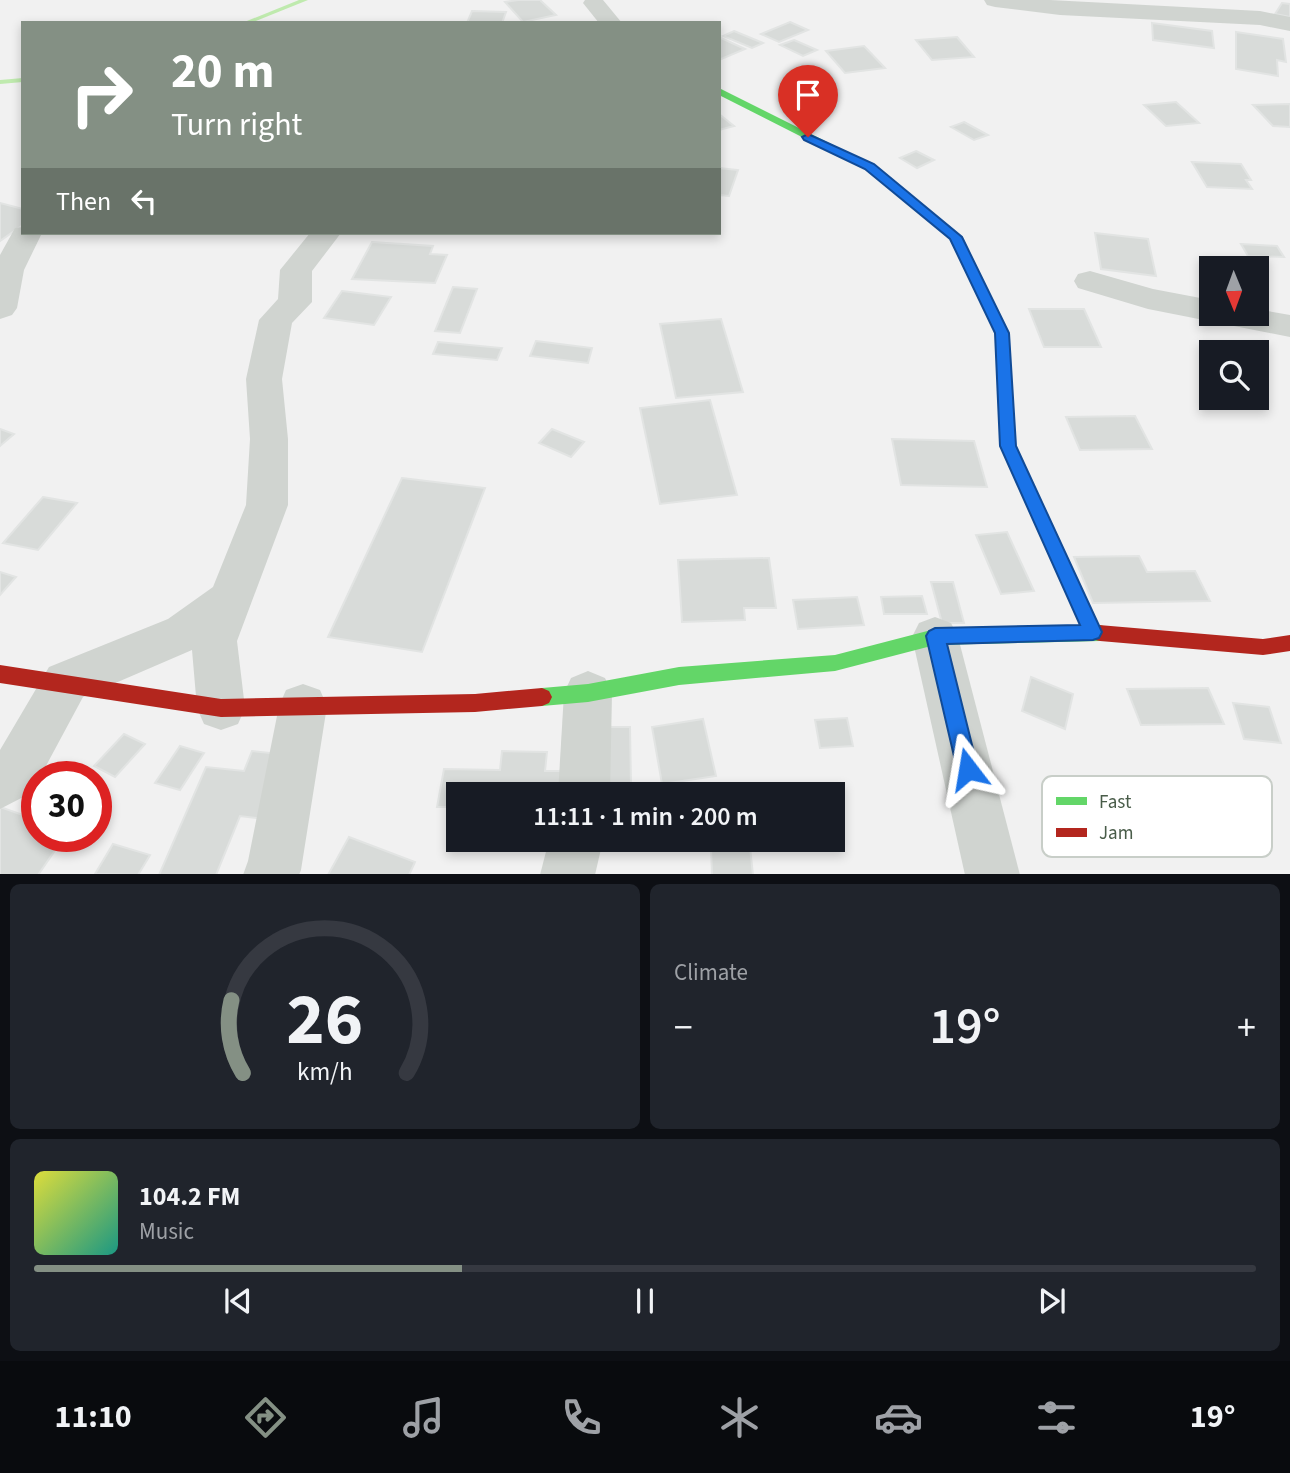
<!DOCTYPE html>
<html lang="en">
<head>
<meta charset="utf-8">
<style>
  :root { --surface:#171b24; --page:#20242c; --text:#f1f3f6; --muted:#9ea1a6; --line:#363941; --accent:#849084 }
  body { margin:0; font-family:"Source Sans 3",sans-serif; background:var(--page); color:var(--text); height:100vh; display:flex; flex-direction:column; font-size:26px; white-space:nowrap }
  * { box-sizing:border-box; margin:0 }
  p { font-size:23px; color:var(--muted) }
  .icon { flex:none; width:38px; height:38px; fill:none; stroke:currentColor; stroke-width:2; stroke-linecap:round; stroke-linejoin:round }
  .map { position:relative; height:874px; overflow:hidden }
  .side { display:flex; flex-direction:column; gap:10px; padding:10px; background:#0d0f14; flex:1 }
  .side>* { flex:none }
  .guide { position:absolute; left:21px; top:21px; width:700px; height:214px; border-radius:0px; box-shadow:0 4px 10px #0003; background:#849084; color:#fff; overflow:hidden }
  .needle { width:46px; rotate:179deg }
  .fabs { position:absolute; left:1199px; top:256px; display:grid; gap:14px }
  .fabs a { display:grid; place-items:center; width:70px; height:70px; border-radius:0px; background:var(--surface); box-shadow:0 4px 10px #0003; font-size:35px }
  .speed { position:absolute; left:21px; top:761px; display:flex; gap:14px; font-size:35px; font-weight:700; text-align:center }
  .speed>* { display:grid; place-content:center; width:91px; height:91px; border-radius:50%; background:var(--surface); box-shadow:0 4px 10px #0003; line-height:1 }
  .speed .limit { border:10px solid #d22; background:#fff; color:#111 }
  .pin { position:absolute; display:grid; place-items:center; width:60px; height:60px; color:#fff; margin:-72px -30px; border-radius:50% 50% 50% 0; rotate:-45deg; box-shadow:0 0 7px #0007 }
  .pin .icon { rotate:45deg }
  .me { position:absolute; width:77px; margin:-38px; rotate:346deg; stroke-linejoin:round; filter:drop-shadow(0 0 5px #0008) }
  .turn { display:flex; align-items:center; gap:24px; height:147px; padding:0 35px; font-size:32px }
  .turn .icon { width:91px; height:91px; stroke-width:2.5 }
  .turn b { display:block; font-size:49px; line-height:60px }
  .then { display:flex; align-items:center; height:66px; padding:0 35px; background:#0003; gap:14px; font-size:26px }
  .big { font-size:52px; font-weight:600; line-height:1.1 }
  .side .widget { flex:1; display:flex; flex-direction:column; justify-content:center; gap:10px; min-width:0; padding:0 24px; border-radius:10px; background:var(--page) }
  .side .dial { align-items:center; gap:0 }
  .dial svg { height:182px; overflow:visible; fill:none; stroke:var(--line); stroke-width:7; stroke-linecap:round; text-anchor:middle }
  .dial text { fill:var(--text); stroke:none }
  .song { display:flex; align-items:center; gap:21px }
  .cover { width:84px; height:84px; border-radius:10px; background:linear-gradient(135deg,hsl(60 70% 55%),hsl(170 70% 35%)) }
  .played { height:7px; border-radius:4px; background:linear-gradient(90deg,var(--accent) 35%,var(--line) 35%) }
  .keys { display:flex; justify-content:space-around; direction:ltr }
  .heat { display:flex; justify-content:space-between; align-items:center; font-size:38px; direction:ltr }
  .side .tiles { flex:1; display:grid; gap:10px; grid-template-columns:1fr 1fr }
  .widget:last-child { grid-column:span 2 }
  .trip { position:absolute; left:446px; top:782px; width:399px; height:70px; border-radius:0px; background:var(--surface); box-shadow:0 4px 10px #0003; font-weight:600; line-height:70px; text-align:center }
  .tabs { display:flex; height:112px; justify-content:space-around; align-items:center; background:#090b0e; color:var(--muted) }
  .tabs .icon { width:49px; height:49px }
  .tabs .on { color:var(--accent) }
  .tabs b { font-size:32px; color:var(--text) }
  .map>svg:first-child { display:block }
</style>
</head>
<body>
<div class="map">
<svg width="1290" height="875" viewBox="0 0 1290 875">
  <rect width="100%" height="100%" fill="#f1f1f1"/>
  <g fill="none" stroke-linecap="round" stroke-linejoin="round">
    <!-- stream -->
    <g fill="#bfeaae" fill-rule="evenodd">
      <polygon points="299,0 308,0 251,23 242,23"/>
      <polygon points="23,78 23,82 0,84 0,80"/>
    </g>
  </g>
  <!-- building -->
  <g fill="#d8dbd9" stroke="#e2e4e3" stroke-width="2">
    <polygon points="518,0 540,0 556,15 523,22 505,2"/>
    <polygon points="1282,3 1290,4 1290,17 1275,14"/>
    <polygon points="472,11 506,12 502,23 467,23"/>
    <polygon points="790,22 808,30 779,42 761,34"/>
    <polygon points="1152,23 1212,31 1214,48 1153,40"/>
    <polygon points="734,31 763,43 752,48 723,36"/>
    <polygon points="1236,32 1283,39 1286,62 1277,60 1278,76 1236,69"/>
    <polygon points="719,37 745,49 719,60"/>
    <polygon points="957,37 974,57 932,60 916,40"/>
    <polygon points="794,40 817,50 803,56 780,45"/>
    <polygon points="864,46 885,68 845,73 826,51"/>
    <polygon points="1176,102 1199,123 1166,126 1144,105"/>
    <polygon points="1290,104 1290,127 1273,126 1253,105"/>
    <polygon points="719,114 734,126 719,130"/>
    <polygon points="964,122 988,135 974,140 951,127"/>
    <polygon points="916,151 934,160 917,168 900,158"/>
    <polygon points="1192,162 1241,164 1251,180 1246,180 1252,189 1207,187"/>
    <polygon points="719,168 738,170 729,196 719,195"/>
    <polygon points="0,203 23,209 23,225 0,241"/>
    <polygon points="1095,233 1148,239 1156,276 1101,269"/>
    <polygon points="372,242 433,246 430,254 447,255 435,283 352,279"/>
    <polygon points="1241,244 1277,246 1284,257 1248,256"/>
    <polygon points="453,287 477,289 460,333 435,331"/>
    <polygon points="342,291 391,297 374,325 324,318"/>
    <polygon points="1029,309 1084,309 1101,347 1044,347"/>
    <polygon points="721,319 743,392 676,398 660,324"/>
    <polygon points="536,341 592,348 588,363 530,356"/>
    <polygon points="438,342 502,348 497,360 433,354"/>
    <polygon points="710,400 737,495 660,504 640,408"/>
    <polygon points="1135,416 1152,449 1080,450 1066,417"/>
    <polygon points="0,429 14,434 0,446"/>
    <polygon points="552,429 584,442 571,457 539,443"/>
    <polygon points="892,439 974,441 987,487 901,485"/>
    <polygon points="402,478 485,488 422,652 328,637"/>
    <polygon points="43,497 77,503 38,550 3,543"/>
    <polygon points="1007,532 1034,591 1001,594 976,535"/>
    <polygon points="1139,556 1147,572 1195,571 1210,601 1093,603 1074,557"/>
    <polygon points="769,558 776,608 744,608 745,620 682,622 678,560"/>
    <polygon points="0,572 16,577 0,595"/>
    <polygon points="931,582 953,582 964,623 942,623"/>
    <polygon points="922,596 927,614 884,614 881,597"/>
    <polygon points="857,597 864,625 798,629 793,600"/>
    <polygon points="1031,677 1073,694 1065,729 1022,711"/>
    <polygon points="1208,688 1224,724 1141,725 1127,689"/>
    <polygon points="1233,703 1269,707 1281,743 1244,739"/>
    <polygon points="847,718 853,746 820,748 815,720"/>
    <polygon points="703,719 716,776 662,784 652,727"/>
    <polygon points="595,727 630,727 631,786 595,788"/>
    <polygon points="124,734 145,744 115,777 94,766"/>
    <polygon points="180,746 204,753 180,790 155,783"/>
    <polygon points="252,751 289,755 265,819 240,816 216,875 159,875 206,767 244,771"/>
    <polygon points="502,751 547,752 545,771 570,771 569,794 458,794 458,807 437,807 444,769 500,770"/>
    <polygon points="721,786 722,794 672,794 672,789"/>
    <polygon points="0,807 37,820 37,836 65,836 38,875 0,875"/>
    <polygon points="349,837 415,862 409,875 328,875"/>
    <polygon points="113,844 150,855 138,875 95,874"/>
    <polygon points="750,847 753,875 712,875 711,848"/>
  </g>
  <g fill="none" stroke-linecap="round" stroke-linejoin="round">
    <!-- street -->
    <g fill="#d0d4d0" fill-rule="evenodd">
      <polygon points="585,0 603,0 622,23 599,23 583,3"/>
      <polygon points="984,0 1050,0 1260,11 1290,17 1290,31 1260,25 1060,15 995,7 987,5"/>
      <polygon points="23,227 23,233 41,235 24,270 17,308 12,315 0,319 0,255 15,228"/>
      <polygon points="310,233 341,233 312,271 312,302 292,323 282,379 288,439 288,505 237,641 245,708 238,724 221,730 204,724 197,708 192,650 83,697 40,777 37,777 31,793 0,809 0,750 49,667 168,619 213,587 246,505 250,439 246,379 259,320 278,299 280,270"/>
      <polygon points="1090,271 1153,289 1211,300 1211,313 1256,313 1256,309 1290,315 1290,337 1148,309 1078,288 1074,281 1078,274"/>
      <polygon points="935,617 951,623 958,637 1020,875 965,875 912,637 919,623"/>
      <polygon points="588,671 605,678 612,693 610,794 558,794 564,693 571,678"/>
      <polygon points="303,684 320,690 327,706 301,870 299,875 243,875 248,861 279,706 286,690"/>
      <polygon points="549,840 603,840 595,875 540,875"/>
    </g>
    <!-- fast -->
    <g fill="#63d668" fill-rule="evenodd">
      <polygon points="719,88 873,165 956,232 954,235 946,235 865,169 719,95"/>
      <polygon points="1100,625 1107,627 1109,633 1107,639 1100,641 935,645 835,671 679,685 588,702 542,706 535,703 532,697 535,691 542,688 588,684 679,667 835,655 935,629"/>
    </g>
    <!-- jam -->
    <g fill="#b3261e" fill-rule="evenodd">
      <polygon points="950,228 962,237 1009,333 1016,446 1099,625 1263,639 1290,635 1290,651 1263,655 1100,641 1086,638 1000,446 995,333 951,239 944,232"/>
      <polygon points="0,665 221,699 475,694 542,688 549,691 552,697 549,703 542,706 475,712 221,717 0,683"/>
    </g>
  </g>
  <!-- route -->
  <polygon fill="#1a73e8" stroke="#114b97" stroke-width="2" points="808,134 874,164 962,237 1009,333 1016,446 1102,632 1099,638 1093,640 947,644 978,769 975,776 968,779 960,776 957,769 926,636 929,631 935,628 1080,625 1000,446 995,333 950,239 865,169 804,140 802,137"/>
  <!-- legend -->
  <rect x="1042" y="776" width="230" height="81" rx="10" fill="#fff" stroke="#c8cec8" stroke-width="2"/>
  <rect x="1056" y="797" width="31" height="8" fill="#63d668"/>
  <rect x="1056" y="828" width="31" height="9" fill="#b3261e"/>
  <g font-size="19" fill="#495c49">
    <text x="1099" y="808">Fast</text>
    <text x="1099" y="839">Jam</text>
  </g>
</svg>
<div class="fabs">
<a><svg class="needle" viewBox="-14 -14 28 28"><path d="M0-13l5 13h-10z" fill="#e53935"/><path d="M0 13l5-13h-10z" fill="#9ea1a6"/></svg></a>
<a><svg class="icon" aria-label="search" viewBox="0 0 24 24"><circle cx="10" cy="10" r="6"/><path d="M15 15l6 6"/></svg></a>
</div>
<div class="speed"><div class="limit">30</div></div>
<div class="pin" style="left:808px;top:137px;background:#d93025"><svg class="icon" aria-label="arrive" viewBox="0 0 24 24"><path d="M6 21V4h12l-3 4 3 4H6"/></svg></div>
<svg class="me" style="left:968px;top:769px" viewBox="-20 -20 40 40"><path d="M0-17L14 15 0 8-14 15z" fill="#1a73e8" stroke="#fff" stroke-width="4"/></svg>
<div class="trip">11:11 · 1 min · 200 m</div>
<div class="guide">
<div class="turn"><svg class="icon" aria-label="right" viewBox="0 0 24 24"><path d="M7 20v-9h11M14 6l5 5-5 5"/></svg><div><b>20 m</b>Turn right</div></div>
<div class="then">Then<svg class="icon" aria-label="left" viewBox="0 0 24 24"><path d="M17 20v-9H6M10 6l-5 5 5 5"/></svg></div>
</div>
</div>
<section class="side">
<div class="tiles">
<div class="widget dial"><svg viewBox="0 0 100 80">
<path d="M14 69A42 42 0 1 1 86 69"/>
<path d="M14 69A42 42 0 0 1 9 37" stroke="#849084"/>
<text x="50" y="56" font-size="32" font-weight="700">26</text>
<text x="50" y="72" font-size="11">km/h</text>
</svg></div>
<div class="widget"><p>Climate</p>
<div class="heat"><a>−</a><b class="big">19°</b><a>+</a></div>
</div>
<div class="widget">
<div class="song"><i class="cover"></i><div><b>104.2 FM</b><p>Music</p></div></div>
<div class="played"></div>
<div class="keys"><svg class="icon" aria-label="previous" viewBox="0 0 24 24"><path d="M18 5L8 12l10 7zM5 5v14"/></svg><svg class="icon" aria-label="pause" viewBox="0 0 24 24"><path d="M8 5v14M16 5v14"/></svg><svg class="icon" aria-label="next" viewBox="0 0 24 24"><path d="M6 5l10 7-10 7zM19 5v14"/></svg></div>
</div>
</div>
</section>
<nav class="tabs">
<b>11:10</b>
<svg class="icon on" aria-label="directions" viewBox="0 0 24 24"><path d="M12 3l9 9-9 9-9-9zM9 14v-3h6M13 9l2 2-2 2"/></svg>
<svg class="icon" aria-label="music" viewBox="0 0 24 24"><path d="M9 18V5l10-2v13"/><circle cx="6" cy="18" r="3"/><circle cx="16" cy="16" r="3"/></svg>
<svg class="icon" aria-label="phone" viewBox="0 0 24 24"><path d="M5 4h4l2 5-3 2q2 4 5 5l2-3 5 2v4C11 20 4 13 5 4z"/></svg>
<svg class="icon" aria-label="climate" viewBox="0 0 24 24"><path d="M12 3v18M4 7l16 10M4 17L20 7"/></svg>
<svg class="icon" aria-label="car" viewBox="0 0 24 24"><path d="M5 17H2v-5l4-1 3-4h7l3 4 3 1v5h-3M9 17h6M6 11h13"/><circle cx="7" cy="17" r="2"/><circle cx="17" cy="17" r="2"/></svg>
<svg class="icon" aria-label="filters" viewBox="0 0 24 24"><path d="M4 7h16M4 17h16"/><circle cx="9" cy="7" r="2"/><circle cx="15" cy="17" r="2"/></svg>
<b>19°</b>
</nav>
</body>
</html>
